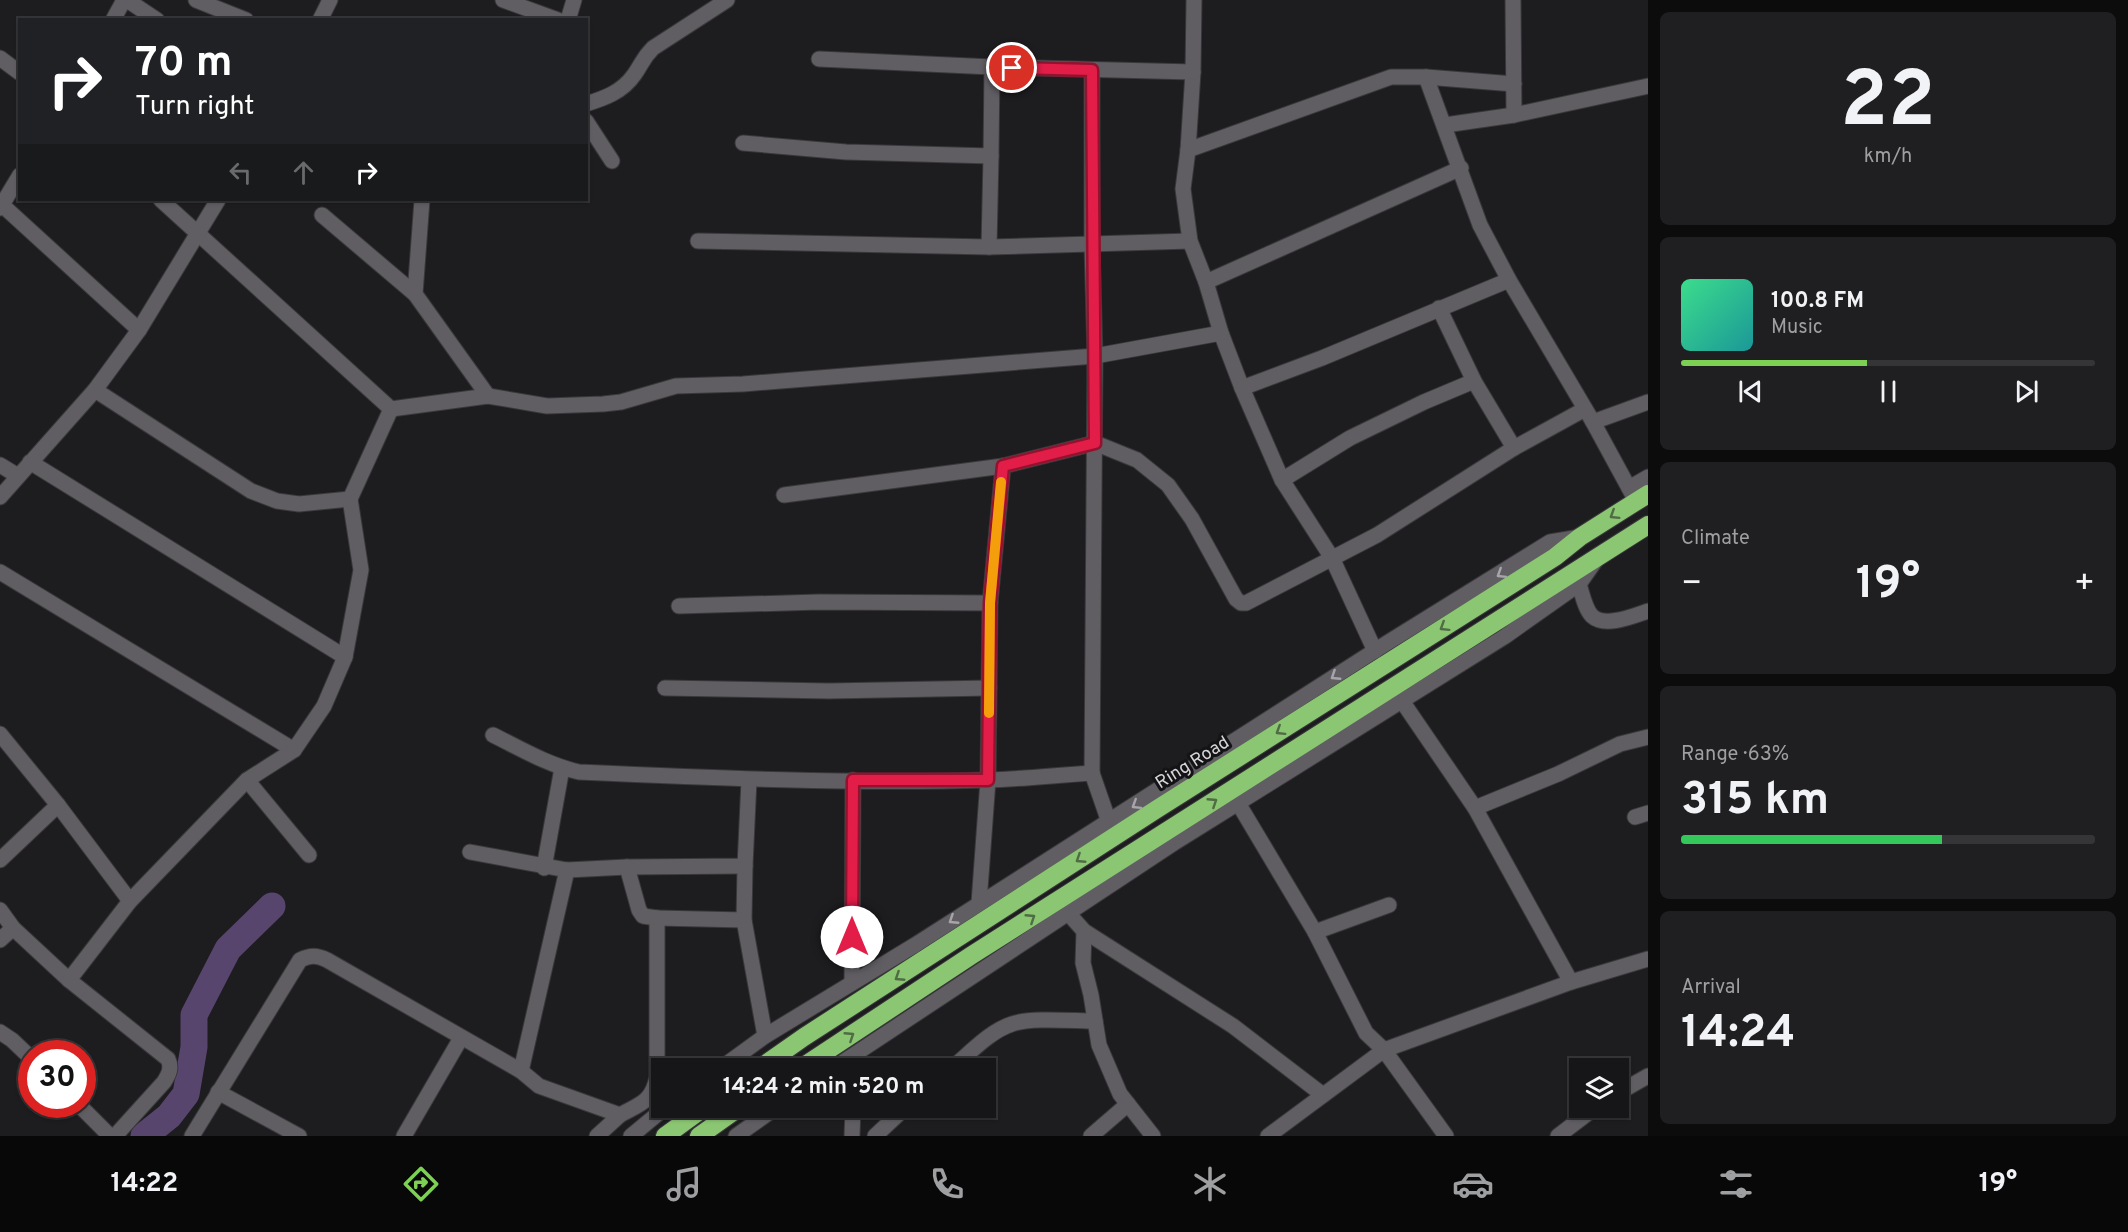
<!DOCTYPE html>
<html lang="en">
<head>
<meta charset="utf-8">
<style>
  :root { --surface:#161517; --page:#1f1e20; --text:#f1f3f6; --muted:#9e9fa1; --line:#353436; --accent:#7cd154 }
  body { margin:0; font-family:Overpass,sans-serif; background:var(--page); color:var(--text); height:100vh; display:flex; flex-direction:column; font-size:22px; white-space:nowrap }
  * { box-sizing:border-box; margin:0 }
  p { font-size:20px; color:var(--muted) }
  .icon { flex:none; width:33px; height:33px; fill:none; stroke:currentColor; stroke-width:2; stroke-linecap:round; stroke-linejoin:round }
  .map { position:relative; flex:1; overflow:hidden }
  .panel { display:flex; flex-direction:column; gap:12px; padding:12px; background:#0c0c0d; width:480px }
  .panel>* { flex:none }
  .top-card { position:absolute; left:18px; top:18px; width:570px; height:183px; border-radius:0px; box-shadow:0 2px 4px #0004,0 0 0 2px var(--line); background:#202124; color:#fff; overflow:hidden }
  .tools { position:absolute; left:1569px; top:1058px; display:grid; gap:12px }
  .tools a { display:grid; place-items:center; width:60px; height:60px; border-radius:0px; background:var(--surface); box-shadow:0 2px 4px #0004,0 0 0 2px var(--line); font-size:30px }
  .speed { position:absolute; left:18px; top:1040px; display:flex; gap:12px; font-size:30px; font-weight:700; text-align:center }
  .speed>* { display:grid; place-content:center; width:78px; height:78px; border-radius:50%; background:var(--surface); box-shadow:0 2px 4px #0004,0 0 0 2px var(--line); line-height:1 }
  .speed .limit { border:9px solid #d22; background:#fff; color:#111 }
  .pin { position:absolute; display:grid; place-items:center; width:51px; height:51px; color:#fff; margin:-26px; border:3px solid #fff; border-radius:50%; box-shadow:0 2px 6px #0007 }
  .me { position:absolute; width:66px; margin:-33px; rotate:0deg; stroke-linejoin:round; filter:drop-shadow(0 0 4px #0008) }
  .turn { display:flex; align-items:center; gap:21px; height:126px; padding:0 18px; font-size:27px }
  .turn .icon { width:78px; height:78px; stroke-width:2.5 }
  .turn b { display:block; font-size:42px; line-height:51px }
  .lanes { display:flex; align-items:center; height:57px; padding:0 18px; background:#0003; justify-content:center; gap:30px; direction:ltr }
  .lanes .off { opacity:.35 }
  .big { font-size:45px; font-weight:700; line-height:1.1 }
  .panel .tile { flex:1; display:flex; flex-direction:column; justify-content:center; gap:9px; min-width:0; padding:0 21px; border-radius:9px; background:var(--page) }
  .panel .dial { align-items:center; gap:0 }
  .dial b { font-size:78px; line-height:1 }
  .song { display:flex; align-items:center; gap:18px }
  .cover { width:72px; height:72px; border-radius:9px; background:linear-gradient(135deg,hsl(150 70% 55%),hsl(180 70% 35%)) }
  .played { height:6px; border-radius:3px; background:linear-gradient(90deg,var(--accent) 45%,var(--line) 45%) }
  .keys { display:flex; justify-content:space-around; direction:ltr }
  .heat { display:flex; justify-content:space-between; align-items:center; font-size:33px; direction:ltr }
  .charge { height:9px; border-radius:4px; background:linear-gradient(90deg,#34c759 63%,var(--line) 0) }
  .trip { position:absolute; left:651px; top:1058px; width:345px; height:60px; border-radius:0px; background:var(--surface); box-shadow:0 2px 4px #0004,0 0 0 2px var(--line); font-weight:700; line-height:60px; text-align:center }
  .dock { display:flex; height:96px; justify-content:space-around; align-items:center; background:#090809; color:var(--muted) }
  .dock .icon { width:42px; height:42px }
  .dock .on { color:var(--accent) }
  .dock b { font-size:27px; color:var(--text) }
  main { display:flex; flex:1; min-height:0 }
  .map>svg:first-child { display:block }
</style>
</head>
<body>
<main>
<div class="map">
<svg width="1648" height="1136" viewBox="0 0 1648 1136">
  <rect width="100%" height="100%" fill="#1d1c1f"/>
  <g fill="none" stroke-linecap="round" stroke-linejoin="round">
    <!-- river -->
    <polyline stroke="#57456e" stroke-width="27" points="144,1136 169,1116 186,1094 194,1047 194,1015 228,949 272,906"/>
    <defs>
      <g id="street">
        <polyline points="127,0 157,20"/>
        <polyline points="196,0 246,20"/>
        <polyline points="503,0 558,20"/>
        <polyline points="1194,0 1193,72 1188,150 1183,189 1190,241 1206,282 1221,333 1242,388 1282,480 1332,558 1375,651"/>
        <polyline points="1513,0 1514,115"/>
        <polyline points="113,20 124,0"/>
        <polyline points="320,20 330,0"/>
        <polyline points="568,20 574,0"/>
        <polyline points="0,58 20,73"/>
        <polyline points="819,59 992,67 1193,72"/>
        <polyline points="1426,77 1480,225 1509,280 1593,422 1636,501"/>
        <path d="M586,104c19,-6 36,-12 48,-29 8,-11 8,-16 19,-27l74,-48"/>
        <polyline points="586,121 612,161"/>
        <polyline points="1445,125 1514,115 1648,86"/>
        <polyline points="743,143 846,152 991,156 992,67"/>
        <polyline points="1188,150 1391,77 1426,77 1514,84"/>
        <polyline points="161,200 391,409 488,396 547,406 603,404 621,402 676,386 743,384 1095,356 1221,333"/>
        <polyline points="422,200 415,294 488,396"/>
        <polyline points="0,203 139,330"/>
        <polyline points="0,208 20,175"/>
        <polyline points="322,215 415,294"/>
        <polyline points="698,241 989,247 1190,241"/>
        <polyline points="989,247 991,156"/>
        <polyline points="1206,282 1461,168"/>
        <polyline points="1439,308 1474,381 1514,448"/>
        <polyline points="1242,388 1322,358 1509,280"/>
        <polyline points="95,390 251,491 277,501 299,504 350,499"/>
        <polyline points="1593,422 1648,402"/>
        <polyline points="30,462 345,657"/>
        <polyline points="0,465 18,476"/>
        <polyline points="1003,466 1095,443 1137,460 1168,485 1192,519 1236,599 1241,603 1246,603 1377,535 1514,448 1585,409"/>
        <polyline points="1282,480 1350,438 1424,402 1474,381"/>
        <polyline points="1629,488 1648,477"/>
        <polyline points="784,495 1003,466 990,603 988,780 979,903"/>
        <polyline points="0,497 95,390 139,330 218,200"/>
        <polyline points="0,572 294,750"/>
        <path d="M1579,584c3,9 6,25 13,32 13,12 41,0 56,-5"/>
        <polyline points="679,606 819,602 990,603"/>
        <polyline points="665,688 829,691 989,688"/>
        <polyline points="1402,701 1475,808 1571,982"/>
        <polyline points="0,734 58,805 130,901"/>
        <path d="M493,735c28,14 55,30 86,37 136,6 272,12 409,8 35,-1 70,-5 104,-7l3,-417 -3,-111v-175"/>
        <polyline points="1092,773 1109,822"/>
        <polyline points="247,780 309,855"/>
        <polyline points="1238,803 1315,932 1366,1033 1384,1050 1446,1136"/>
        <polyline points="1475,808 1558,774 1620,744 1648,737"/>
        <polyline points="1635,817 1648,813"/>
        <polyline points="470,852 567,870"/>
        <polyline points="0,860 58,805"/>
        <polyline points="745,866 744,920 765,1036"/>
        <polyline points="544,868 562,768"/>
        <path d="M0,910l13,18 56,52 99,79c4,9 1,15 -4,23l-49,54"/>
        <polyline points="1068,913 1084,931 1233,1026 1323,1095"/>
        <polyline points="657,918 744,920"/>
        <polyline points="1084,931 1083,963 1091,995 1099,1045 1120,1094 1153,1136"/>
        <polyline points="1315,932 1389,905"/>
        <polyline points="0,940 13,928"/>
        <polyline points="69,980 130,901 247,780 294,750 324,706 345,657 361,570 350,499 391,409"/>
        <polyline points="852,982 853,780"/>
        <polyline points="0,1032 12,1040 32,1059"/>
        <path d="M952,1068c18,-15 38,-37 60,-44 19,-7 61,-3 83,-3"/>
        <polyline points="521,1071 567,870 627,867 745,866 749,780"/>
        <polyline points="218,1092 299,1136"/>
        <polyline points="1618,1093 1648,1076"/>
        <polyline points="78,1104 110,1136"/>
        <path d="M192,1136l108,-176c10,-5 17,-5 27,0l194,111 18,15 81,29c20,-11 32,-13 37,-38v-159l-14,-2 -4,-6 -12,-43"/>
        <polyline points="404,1136 461,1038"/>
        <polyline points="597,1136 620,1115"/>
        <polyline points="852,1136 853,1107"/>
        <polyline points="875,1136 906,1107"/>
        <polyline points="1091,1136 1128,1104"/>
        <polyline points="1268,1136 1384,1050 1571,982 1648,959"/>
        <polyline points="1558,1136 1596,1107"/>
      </g>
      <g id="secondary">
        <polyline points="721,1068 765,1036 915,945 1387,643 1550,542 1580,537"/>
        <polyline points="834,1068 1174,843 1504,637 1579,584 1596,560"/>
        <polyline points="631,1136 666,1107"/>
        <polyline points="736,1136 777,1107"/>
      </g>
      <g id="highway">
        <polyline points="760,1068 804,1037 1157,809 1555,557 1580,537 1648,494"/>
        <polyline points="801,1068 972,955 1648,525"/>
        <polyline points="665,1136 705,1107"/>
        <polyline points="699,1136 740,1107"/>
      </g>
    </defs>
    <!-- street casing -->
    <use href="#street" stroke="#39383a" stroke-width="17"/>
    <!-- secondary casing -->
    <use href="#secondary" stroke="#39383a" stroke-width="17"/>
    <!-- highway casing -->
    <use href="#highway" stroke="#39383a" stroke-width="20"/>
    <!-- street -->
    <use href="#street" stroke="#605e63" stroke-width="15"/>
    <!-- secondary -->
    <use href="#secondary" stroke="#605e63" stroke-width="15"/>
    <!-- highway -->
    <use href="#highway" stroke="#8bc672" stroke-width="18"/>
  </g>
  <!-- one-way arrows -->
  <defs><path id="oneway-chevron" d="M-2-3.5L2.5 0L-2 3.5" fill="none" stroke-width="1.6" stroke-linecap="round" stroke-linejoin="round" transform="scale(1.5)"/></defs>
  <g stroke="#506c44">
    <use href="#oneway-chevron" transform="translate(1614 515) rotate(148)"/>
    <use href="#oneway-chevron" transform="translate(1444 627) rotate(148)"/>
    <use href="#oneway-chevron" transform="translate(1280 731) rotate(148)"/>
    <use href="#oneway-chevron" transform="translate(1213 802) rotate(-33)"/>
    <use href="#oneway-chevron" transform="translate(1080 859) rotate(147)"/>
    <use href="#oneway-chevron" transform="translate(1031 918) rotate(-33)"/>
    <use href="#oneway-chevron" transform="translate(899 977) rotate(147)"/>
    <use href="#oneway-chevron" transform="translate(850 1036) rotate(-33)"/>
  </g>
  <g stroke="#a7a5a9">
    <use href="#oneway-chevron" transform="translate(1501 574) rotate(148)"/>
    <use href="#oneway-chevron" transform="translate(1335 676) rotate(147)"/>
    <use href="#oneway-chevron" transform="translate(1136 805) rotate(148)"/>
    <use href="#oneway-chevron" transform="translate(953 920) rotate(147)"/>
  </g>
  <g fill="none" stroke-linecap="round" stroke-linejoin="round">
    <defs>
      <polyline id="route" points="852,937 853,780 988,780 990,603 1003,466 1095,443 1092,70 1012,68"/>
    </defs>
    <!-- route casing -->
    <use href="#route" stroke="#92132f" stroke-width="15"/>
    <!-- route -->
    <use href="#route" stroke="#e11d48" stroke-width="10"/>
    <!-- slow -->
    <polyline stroke="#f59e0b" stroke-width="10" points="989,713 990,603 1001,482"/>
  </g>
  <g text-anchor="middle" stroke-width="6" stroke-linejoin="round" paint-order="stroke">
    <!-- street labels -->
    <g font-size="18" fill="#d6d5d7" stroke="#141316">
      <text transform="translate(1192 762) rotate(-32)" y="6">Ring Road</text>
    </g>
  </g>
</svg>
<div class="tools">
<a><svg class="icon" aria-label="layers" viewBox="0 0 24 24"><path d="M12 4l9 5-9 5-9-5zM3 14l9 5 9-5"/></svg></a>
</div>
<div class="speed"><div class="limit">30</div></div>
<div class="pin" style="left:1012px;top:68px;background:#d93025"><svg class="icon" aria-label="arrive" viewBox="0 0 24 24"><path d="M6 21V4h12l-3 4 3 4H6"/></svg></div>
<svg class="me" style="left:852px;top:937px" viewBox="-20 -20 40 40"><circle r="19" fill="#fff"/><path d="M0-13L10 11 0 6-10 11z" fill="#e11d48"/></svg>
<div class="trip">14:24 · 2 min · 520 m</div>
<div class="top-card">
<div class="turn"><svg class="icon" aria-label="right" viewBox="0 0 24 24"><path d="M7 20v-9h11M14 6l5 5-5 5"/></svg><div><b>70 m</b>Turn right</div></div>
<div class="lanes"><svg class="icon off" aria-label="left" viewBox="0 0 24 24"><path d="M17 20v-9H6M10 6l-5 5 5 5"/></svg><svg class="icon off" aria-label="ahead" viewBox="0 0 24 24"><path d="M12 20V5M6 11l6-6 6 6"/></svg><svg class="icon" aria-label="right" viewBox="0 0 24 24"><path d="M7 20v-9h11M14 6l5 5-5 5"/></svg></div>
</div>
</div>
<section class="panel">
<div class="tile dial"><b>22</b><p>km/h</p></div>
<div class="tile">
<div class="song"><i class="cover"></i><div><b>100.8 FM</b><p>Music</p></div></div>
<div class="played"></div>
<div class="keys"><svg class="icon" aria-label="previous" viewBox="0 0 24 24"><path d="M18 5L8 12l10 7zM5 5v14"/></svg><svg class="icon" aria-label="pause" viewBox="0 0 24 24"><path d="M8 5v14M16 5v14"/></svg><svg class="icon" aria-label="next" viewBox="0 0 24 24"><path d="M6 5l10 7-10 7zM19 5v14"/></svg></div>
</div>
<div class="tile"><p>Climate</p>
<div class="heat"><a>−</a><b class="big">19°</b><a>+</a></div>
</div>
<div class="tile"><p>Range · 63%</p><b class="big">315 km</b><div class="charge"></div></div>
<div class="tile"><p>Arrival</p><b class="big">14:24</b></div>
</section>
</main>
<nav class="dock">
<b>14:22</b>
<svg class="icon on" aria-label="directions" viewBox="0 0 24 24"><path d="M12 3l9 9-9 9-9-9zM9 14v-3h6M13 9l2 2-2 2"/></svg>
<svg class="icon" aria-label="music" viewBox="0 0 24 24"><path d="M9 18V5l10-2v13"/><circle cx="6" cy="18" r="3"/><circle cx="16" cy="16" r="3"/></svg>
<svg class="icon" aria-label="phone" viewBox="0 0 24 24"><path d="M5 4h4l2 5-3 2q2 4 5 5l2-3 5 2v4C11 20 4 13 5 4z"/></svg>
<svg class="icon" aria-label="climate" viewBox="0 0 24 24"><path d="M12 3v18M4 7l16 10M4 17L20 7"/></svg>
<svg class="icon" aria-label="car" viewBox="0 0 24 24"><path d="M5 17H2v-5l4-1 3-4h7l3 4 3 1v5h-3M9 17h6M6 11h13"/><circle cx="7" cy="17" r="2"/><circle cx="17" cy="17" r="2"/></svg>
<svg class="icon" aria-label="filters" viewBox="0 0 24 24"><path d="M4 7h16M4 17h16"/><circle cx="9" cy="7" r="2"/><circle cx="15" cy="17" r="2"/></svg>
<b>19°</b>
</nav>
</body>
</html>
